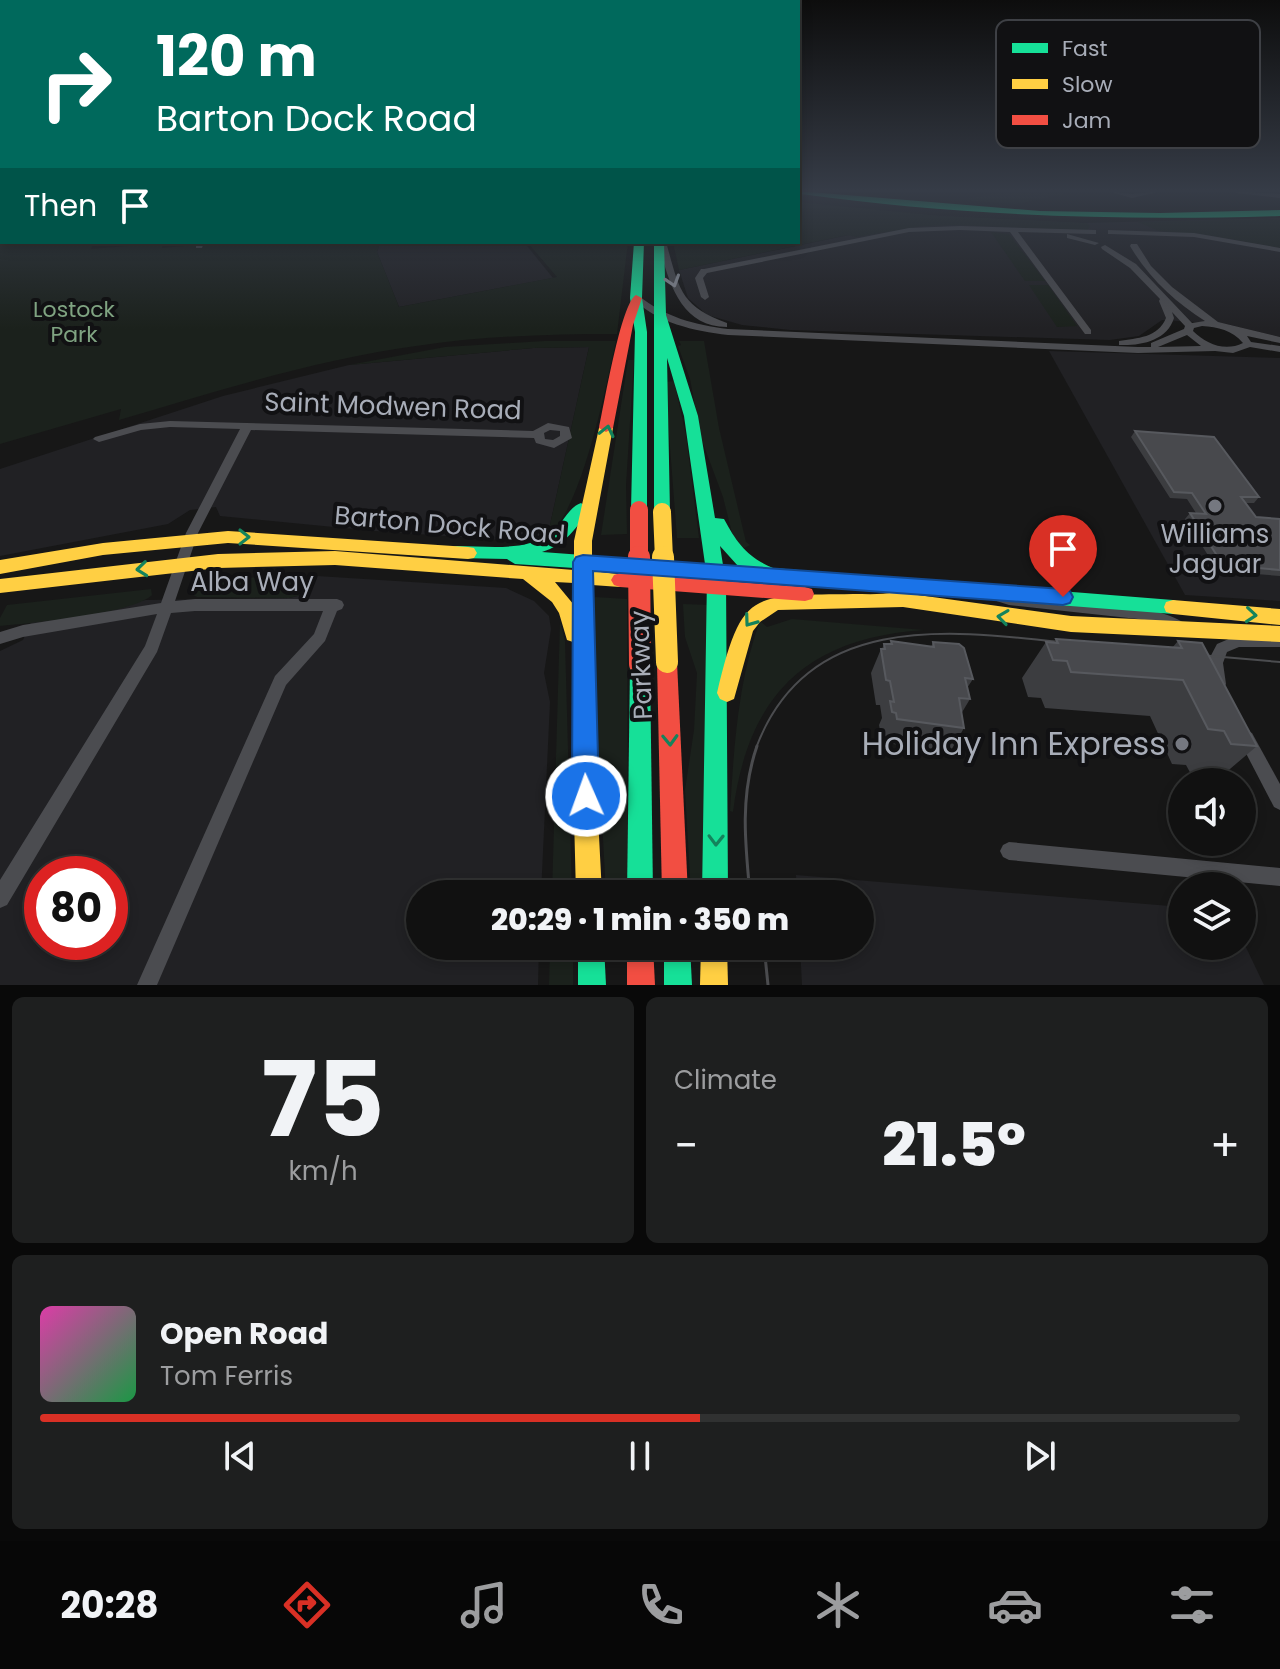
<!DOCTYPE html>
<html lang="en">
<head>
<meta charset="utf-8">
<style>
  :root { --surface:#111; --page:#1e1f1f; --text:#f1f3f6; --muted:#9c9d9f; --line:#303131; --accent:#d93025 }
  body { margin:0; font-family:Poppins,sans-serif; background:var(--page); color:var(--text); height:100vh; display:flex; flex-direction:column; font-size:30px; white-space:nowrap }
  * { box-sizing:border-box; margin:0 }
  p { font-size:26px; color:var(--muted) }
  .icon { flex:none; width:44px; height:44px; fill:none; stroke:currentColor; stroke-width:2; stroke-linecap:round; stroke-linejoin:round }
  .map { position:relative; height:985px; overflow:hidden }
  .drawer { display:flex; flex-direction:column; gap:12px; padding:12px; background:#090909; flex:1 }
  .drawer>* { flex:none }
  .hud { position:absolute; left:0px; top:0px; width:800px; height:244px; box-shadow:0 4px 12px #0003,0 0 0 2px var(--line); background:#00695c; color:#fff; overflow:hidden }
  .tools { position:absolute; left:1168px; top:768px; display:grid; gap:16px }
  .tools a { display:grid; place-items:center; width:88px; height:88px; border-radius:50%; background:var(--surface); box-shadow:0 4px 12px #0003,0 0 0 2px var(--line); font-size:40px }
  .speed { position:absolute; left:24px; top:856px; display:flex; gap:16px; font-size:40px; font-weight:700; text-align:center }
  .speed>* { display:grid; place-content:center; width:104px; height:104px; border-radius:50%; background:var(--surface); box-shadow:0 4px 12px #0003,0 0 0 2px var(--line); line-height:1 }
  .speed .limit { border:12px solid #d22; background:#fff; color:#111 }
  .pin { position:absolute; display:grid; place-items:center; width:68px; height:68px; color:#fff; margin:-82px -34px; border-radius:50% 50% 50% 0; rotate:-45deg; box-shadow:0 0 8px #0007 }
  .pin .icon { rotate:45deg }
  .me { position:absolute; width:88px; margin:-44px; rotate:358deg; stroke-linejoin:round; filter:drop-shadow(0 0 6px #0008) }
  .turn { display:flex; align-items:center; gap:28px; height:168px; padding:0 24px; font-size:36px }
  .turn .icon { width:104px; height:104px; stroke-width:2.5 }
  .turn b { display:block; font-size:56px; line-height:68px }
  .then { display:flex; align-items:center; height:76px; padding:0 24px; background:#0003; gap:16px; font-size:30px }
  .big { font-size:60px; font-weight:800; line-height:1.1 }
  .drawer .card { flex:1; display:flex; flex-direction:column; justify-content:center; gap:12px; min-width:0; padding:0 28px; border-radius:12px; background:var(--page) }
  .drawer .dial { align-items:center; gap:0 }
  .dial b { font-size:104px; line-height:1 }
  .song { display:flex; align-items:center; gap:24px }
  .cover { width:96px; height:96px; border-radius:12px; background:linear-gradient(135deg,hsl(320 70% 55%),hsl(140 70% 35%)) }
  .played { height:8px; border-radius:4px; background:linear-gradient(90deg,var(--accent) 55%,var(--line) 55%) }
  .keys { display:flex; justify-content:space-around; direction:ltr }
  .heat { display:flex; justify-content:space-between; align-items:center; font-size:44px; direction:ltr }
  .drawer .tiles { flex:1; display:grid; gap:12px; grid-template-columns:1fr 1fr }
  .card:last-child { grid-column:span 2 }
  .trip { position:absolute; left:406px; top:880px; width:468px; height:80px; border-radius:40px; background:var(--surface); box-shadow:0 4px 12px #0003,0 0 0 2px var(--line); font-weight:800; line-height:80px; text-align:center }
  .tab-bar { display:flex; height:128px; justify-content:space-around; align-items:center; background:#070707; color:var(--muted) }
  .tab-bar .icon { width:56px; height:56px }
  .tab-bar .on { color:var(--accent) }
  .tab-bar b { font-size:36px; color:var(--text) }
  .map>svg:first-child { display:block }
</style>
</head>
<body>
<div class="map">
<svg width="1280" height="985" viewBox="0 0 1280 985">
  <rect width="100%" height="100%" fill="#171717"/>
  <!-- built -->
  <g fill="#212124" fill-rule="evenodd">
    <polygon points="941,216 1080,223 1280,218 1280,337 1226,324 1162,320 1139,336 1110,340 790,330 742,325 707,315 688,298 679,270"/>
    <polygon points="380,242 524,242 553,278 399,307 377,252"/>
    <polygon points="589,347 548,534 523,540 503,540 375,531 220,516 216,507 190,510 168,524 0,556 0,469 223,396 349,365 533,348"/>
    <polygon points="1049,351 1280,358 1280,601 1185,595"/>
    <path d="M317,576l189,12 28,13 15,15 2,13 -7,44 6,29 -9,192h-121v52h119l-1,39h-538v-334l23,-11 9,-20 114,-20 143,-2 21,-5zM42,874h68v68h-68z"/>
    <polygon points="796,875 1182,907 1182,946 1242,946 1242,939 1264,985 802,985 800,946 860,946 860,894 797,894"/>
  </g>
  <!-- green -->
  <g fill="#1b211c">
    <polygon points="1007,191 1077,191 1017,204 962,200"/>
    <polygon points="798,202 941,216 1087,223 1090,226 1087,230 1071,230 957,225 923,226 856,237 848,235 679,270 673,242 798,242"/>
    <polygon points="1273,219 1280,220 1280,248 1208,235 1159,231 1138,222"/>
    <polygon points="991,232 1009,234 1045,281 1025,281"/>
    <path d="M11,242h83l-3,7 72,-6 -1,5 67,-6h151l-3,10 22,55 158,-30 -30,-35h101l-11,92c-67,0 -134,2 -201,12 -101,14 -199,45 -297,74l2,-11 -121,35v-198z"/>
    <polygon points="1029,285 1048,285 1077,326 1057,327"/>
    <path d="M544,341h72c-9,41 -35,173 -68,193l41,-187 -56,1 -184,17 96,-18z"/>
    <polygon points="679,341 704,341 719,428 746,542 750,545 742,549 734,541 723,497 701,438 690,379 678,346 681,345"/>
    <polygon points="628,360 634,360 626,485 627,534 601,535"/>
    <polygon points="674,381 686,435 699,538 677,538 665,382"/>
    <polygon points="270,576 317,576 310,593 289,598 197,597 193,595 193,586 199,582"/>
    <path d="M151,589l1,6c-20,19 -121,28 -152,31v-8l7,-13z"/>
    <polygon points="595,597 627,599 628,894 606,894 594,671"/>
    <polygon points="683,604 711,605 707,894 691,894 685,790 694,730 697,673 685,637"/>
    <path d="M792,619l132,11c-118,8 -176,65 -191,182l-3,-1c4,-64 8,-131 30,-190l7,6z"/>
    <polygon points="560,621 565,641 572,894 552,894"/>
    <polygon points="550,946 573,946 573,985 549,985"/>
  </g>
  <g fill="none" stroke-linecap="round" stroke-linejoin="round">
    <!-- street -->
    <g fill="#4b4c50" fill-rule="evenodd">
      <rect x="0" y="191" width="2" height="5"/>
      <polygon points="1107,191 1132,194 1162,191 1132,198"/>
      <polygon points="1233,191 1280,194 1280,198 1236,193"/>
      <rect x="0" y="210" width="2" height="4"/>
      <polygon points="960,226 1096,230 1096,234 1093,234 1018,232 1091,330 1091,334 1085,334 1010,232 960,230 909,232 707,273 703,278 709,297 705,300 701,297 695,278 701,269 704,269 909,228"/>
      <rect x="0" y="230" width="2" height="4"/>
      <polygon points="1108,230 1194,233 1280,248 1280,252 1194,237 1111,234 1108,234"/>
      <polygon points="1067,234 1099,243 1095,245 1067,238"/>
      <polygon points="196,242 204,242 202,248 196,248"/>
      <path d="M658,242h8c13,45 13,64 61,81v4c-48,0 -59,-48 -69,-85z"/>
      <path d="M1131,244h6l14,22 21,21 46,35 62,15v6l-33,-7 4,6 29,4v6l-30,-5 -17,6 -18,-2 -77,2 -410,-18c-34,-4 -71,-12 -96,-37l7,-2c26,21 56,29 89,33l410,18h13v-4l33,-14 1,-3 -13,-14 2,6c-7,23 -34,28 -55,27v-4c18,-3 39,-3 47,-23l-7,-17 1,-2 -30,-31 -28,-19 -1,-2 4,-2 31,19 56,59 13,-2c-30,-19 -57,-44 -75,-75zM1202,326c16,1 30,4 41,17 -18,9 -37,1 -50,-12l1,-3zM1187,335l14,11 -43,1z"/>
      <path d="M170,421l363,10 15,-8 21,4 3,11 -18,10 -18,-5 -2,-5 -283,-8 -53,103 -23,68 20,-2h142l5,2 2,4 -2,4 -5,2 -12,30 -39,44 -129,300h-20l138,-309 39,-42 9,-23h-128l-24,2 -14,39 -150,253 -7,3v-28l145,-234 12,-32 -134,23 -23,7v-12l23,-7 138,-22 25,-70 54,-104 -70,-2 -29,3 -42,12 -6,-3 2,-2 45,-13zM550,430l10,1v5l-7,4 -8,-1 -1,-6z"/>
      <path d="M992,589l17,6c35,3 160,7 179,32l-2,4 -5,2 -25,-11 -18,-3 -129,-14 -22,-7 -2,-4 2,-4z"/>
      <polygon points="1238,635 1280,635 1280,647 1239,647 1227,652 1223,663 1226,684 1223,689 1218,691 1213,689 1207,663 1217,644"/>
      <polygon points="1246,730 1252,733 1280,784 1280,810 1274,807 1238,738 1240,733"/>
      <polygon points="1009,842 1280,868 1280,886 1009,860 1003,857 1000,851 1003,845"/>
    </g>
    <!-- fast -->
    <g fill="#16e098" fill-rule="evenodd">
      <path d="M798,191l242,20 120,2 120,-3v6c-161,5 -319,0 -479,-22z"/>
      <polygon points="634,242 644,242 642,298 647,332 647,510 639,516 631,510 635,332 630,298"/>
      <path d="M654,242h10l2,73 32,101 17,102 9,1c13,24 23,38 49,49l400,32 7,2 2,5 -2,5 -7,2 -447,-35 2,315h-26l5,-317 -192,-13 -8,-5 -50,-1 -6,-1 -3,-5 3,-5 6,-1c30,0 67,6 93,-12 12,-8 18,-27 31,-31l8,6c-12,19 -24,36 -47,43l163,12 -21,-148 -17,-58 3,154 -8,6 -8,-6zM720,546l18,20 -15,-1z"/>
      <polygon points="640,655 647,658 650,664 653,894 627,894 630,664 633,658"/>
      <polygon points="578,946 604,946 606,985 578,985"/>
      <polygon points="664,946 690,946 692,985 664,985"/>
    </g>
    <!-- slow -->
    <g fill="#ffcf43" fill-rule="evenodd">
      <path d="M606,424l7,4 -21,113v30l34,4 3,5 -3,5 -6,2 -28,-2 2,154 8,155h-26l-4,-155 1,-97 -6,-2 -8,-27 -7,-11 -29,-23 -188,-14 -117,3 -218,25v-14l218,-25 117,-3 239,19v-29l25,-113zM555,582l19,1v22z"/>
      <polygon points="228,531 468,547 474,548 477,553 474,558 468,559 228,543 103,555 0,574 0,560 103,543"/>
      <path d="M896,592l175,24 209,10v16l-209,-10 -168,-25 -125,3 -18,12 -7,9 -19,68 -7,3 -7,-3 -3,-6c25,-105 34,-97 136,-99 14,0 29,1 43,-2z"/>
      <polygon points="1173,600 1280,609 1280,625 1173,614 1166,612 1164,607 1166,602"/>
      <polygon points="701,946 727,946 728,985 700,985"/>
    </g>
    <!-- jam -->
    <g fill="#f24e42" fill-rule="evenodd">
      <path d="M636,295l6,3 -9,27 -20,103 -7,4 -7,-4c5,-23 22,-125 37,-133z"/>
      <polygon points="620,573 805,587 812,589 814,594 812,599 805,601 620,587 614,585 611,580 614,575"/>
      <polygon points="667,653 674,656 677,662 688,894 662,894 657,662 660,656"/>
      <polygon points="627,946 653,946 655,985 627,985"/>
    </g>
    <!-- tram-far1 -->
    <g stroke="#4b4c4f" stroke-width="2">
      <polyline points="1188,654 1280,662"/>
      <path d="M756,748c53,-141 201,-117 321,-104"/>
    </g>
    <!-- tram -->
    <g stroke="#4b4c4f" stroke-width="3">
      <path d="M750,894c-5,-51 -10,-99 7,-148"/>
      <polyline points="764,946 768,985"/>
    </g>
    <!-- slow-bridge-far1 -->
    <polyline stroke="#ffcf43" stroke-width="18" points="662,512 664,559"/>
    <!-- slow-bridge -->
    <polyline stroke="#ffcf43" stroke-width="22" points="663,557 667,662"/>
    <!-- jam-bridge-far1 -->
    <polyline stroke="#f24e42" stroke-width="18" points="639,510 639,559"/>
    <!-- jam-bridge -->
    <polyline stroke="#f24e42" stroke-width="22" points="639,557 640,664"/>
  </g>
  <!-- wall -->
  <g fill="#3c3d40">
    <polygon points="1135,431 1259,497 1254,503 1246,503 1256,517 1280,519 1280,576 1218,571 1185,519 1190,513 1196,513 1187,499 1170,498 1131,437"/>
    <polygon points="1056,639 1172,648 1178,641 1257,746 1217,780 1193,778 1186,765 1172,764 1150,716 1045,708 1041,698 1028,697 1022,678 1046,642 1054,642"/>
    <polygon points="891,641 931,647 933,642 973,679 967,688 970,699 961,714 964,728 950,752 886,743 885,736 881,736 879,725 882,718 880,705 876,705 871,673 881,649 882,649 884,644 890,644"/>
  </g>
  <!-- building -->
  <g fill="#48494d" stroke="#57595e" stroke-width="2">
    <polygon points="1135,431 1214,437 1259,497 1241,497 1256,517 1280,519 1280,570 1223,565 1190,513 1206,514 1192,493 1174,492"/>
    <polygon points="1056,639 1182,648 1178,641 1202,643 1257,746 1231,744 1224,731 1208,729 1183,680 1071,672 1067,661 1053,660 1046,642 1058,643"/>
    <polygon points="891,641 934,647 933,642 959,644 964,648 973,679 965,678 970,699 959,698 964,728 897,719 896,713 892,712 890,701 894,702 890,681 886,680 881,649 885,649 884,644 892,644"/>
  </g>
  <!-- one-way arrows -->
  <defs><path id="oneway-chevron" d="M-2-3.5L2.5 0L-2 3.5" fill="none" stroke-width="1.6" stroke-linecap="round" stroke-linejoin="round" transform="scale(2)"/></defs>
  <use stroke="#8c9099" href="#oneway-chevron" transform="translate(673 281) rotate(72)"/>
  <g stroke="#14835c">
    <use href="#oneway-chevron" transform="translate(607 431) rotate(-77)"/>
    <use href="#oneway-chevron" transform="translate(244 537)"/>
    <use href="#oneway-chevron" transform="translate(142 569) rotate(174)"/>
    <use href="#oneway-chevron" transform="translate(1251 615) rotate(5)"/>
    <use href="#oneway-chevron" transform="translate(1003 617) rotate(-172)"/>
    <use href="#oneway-chevron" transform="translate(750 621) rotate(126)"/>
    <use href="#oneway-chevron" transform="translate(670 740) rotate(88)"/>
    <use href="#oneway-chevron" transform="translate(716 840) rotate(91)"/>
  </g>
  <!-- sky -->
  <linearGradient id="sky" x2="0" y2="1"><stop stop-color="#0d0d0d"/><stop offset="0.58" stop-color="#363c47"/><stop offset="1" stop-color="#363c47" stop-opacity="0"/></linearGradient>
  <rect width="1280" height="329" fill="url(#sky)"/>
  <!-- route -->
  <polygon fill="#1a73e8" stroke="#114b97" stroke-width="2" points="583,555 1063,589 1070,591 1073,597 1070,603 1063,605 593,571 599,796 595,805 586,809 576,805 572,796 573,562 576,557"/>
  <!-- markers -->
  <g fill="#757880" stroke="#111113" stroke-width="3">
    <circle cx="1215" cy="506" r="8"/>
    <circle cx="1182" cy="744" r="8"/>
  </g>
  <g text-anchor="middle" stroke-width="8" stroke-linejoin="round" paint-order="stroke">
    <!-- far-park labels -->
    <g font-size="22" fill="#7fa381" stroke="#111113">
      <text x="74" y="317">Lostock<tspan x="74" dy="25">Park</tspan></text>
    </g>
    <!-- street labels -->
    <g font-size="26" fill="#a8adb8" stroke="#111113">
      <text transform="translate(393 406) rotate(2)" y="9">Saint Modwen Road</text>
      <text transform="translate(450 525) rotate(5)" y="9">Barton Dock Road</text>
      <text x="252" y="591">Alba Way</text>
      <text transform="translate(641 665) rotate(-92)" y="9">Parkway</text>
    </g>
    <!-- poi labels -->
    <g font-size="26" fill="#a8adb8" stroke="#111113">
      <text x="1215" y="543">Williams<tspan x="1215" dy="30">Jaguar</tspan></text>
    </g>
    <!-- near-poi labels -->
    <g font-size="32" fill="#a8adb8" stroke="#111113" text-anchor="end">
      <text x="1166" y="755">Holiday Inn Express</text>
    </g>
  </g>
  <!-- legend -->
  <rect x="996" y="20" width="264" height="128" rx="12" fill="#111113" stroke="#3e4045" stroke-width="2"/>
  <rect x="1012" y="43" width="36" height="10" fill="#16e098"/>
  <rect x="1012" y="79" width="36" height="10" fill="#ffcf43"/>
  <rect x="1012" y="115" width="36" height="10" fill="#f24e42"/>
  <g font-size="22" fill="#a8adb8">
    <text x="1062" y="56">Fast</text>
    <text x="1062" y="92">Slow</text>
    <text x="1062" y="128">Jam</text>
  </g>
</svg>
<div class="tools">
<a><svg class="icon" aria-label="sound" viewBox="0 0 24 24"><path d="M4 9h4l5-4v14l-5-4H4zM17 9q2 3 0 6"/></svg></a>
<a><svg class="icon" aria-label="layers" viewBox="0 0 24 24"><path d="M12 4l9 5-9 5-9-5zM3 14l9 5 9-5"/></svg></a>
</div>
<div class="speed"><div class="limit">80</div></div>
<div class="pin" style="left:1063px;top:597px;background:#d93025"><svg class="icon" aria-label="arrive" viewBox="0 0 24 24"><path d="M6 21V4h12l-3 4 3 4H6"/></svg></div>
<svg class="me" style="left:586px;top:796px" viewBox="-20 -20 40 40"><circle r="17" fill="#1a73e8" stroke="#fff" stroke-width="3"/><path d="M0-11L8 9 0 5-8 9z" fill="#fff"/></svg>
<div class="trip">20:29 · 1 min · 350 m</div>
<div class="hud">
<div class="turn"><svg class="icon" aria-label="right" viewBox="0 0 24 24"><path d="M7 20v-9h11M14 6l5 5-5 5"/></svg><div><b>120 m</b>Barton Dock Road</div></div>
<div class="then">Then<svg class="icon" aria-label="arrive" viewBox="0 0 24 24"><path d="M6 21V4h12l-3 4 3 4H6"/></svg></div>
</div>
</div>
<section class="drawer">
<div class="tiles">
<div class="card dial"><b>75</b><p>km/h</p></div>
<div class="card"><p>Climate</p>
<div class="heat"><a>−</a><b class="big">21.5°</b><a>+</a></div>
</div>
<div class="card">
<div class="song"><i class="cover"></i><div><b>Open Road</b><p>Tom Ferris</p></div></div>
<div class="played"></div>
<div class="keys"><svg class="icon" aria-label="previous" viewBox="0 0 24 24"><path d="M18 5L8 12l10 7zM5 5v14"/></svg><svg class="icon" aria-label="pause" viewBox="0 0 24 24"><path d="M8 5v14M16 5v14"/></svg><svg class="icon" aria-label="next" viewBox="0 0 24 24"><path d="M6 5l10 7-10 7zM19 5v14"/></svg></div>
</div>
</div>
</section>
<nav class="tab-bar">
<b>20:28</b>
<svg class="icon on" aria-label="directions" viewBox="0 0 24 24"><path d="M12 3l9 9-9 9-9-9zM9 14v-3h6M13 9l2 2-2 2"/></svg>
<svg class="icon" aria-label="music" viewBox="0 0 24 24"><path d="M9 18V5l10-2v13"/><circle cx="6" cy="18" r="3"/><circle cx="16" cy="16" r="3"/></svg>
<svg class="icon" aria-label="phone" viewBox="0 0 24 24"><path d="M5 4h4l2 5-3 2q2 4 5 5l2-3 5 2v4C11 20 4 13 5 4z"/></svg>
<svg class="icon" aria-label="climate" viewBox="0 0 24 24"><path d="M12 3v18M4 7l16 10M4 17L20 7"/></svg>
<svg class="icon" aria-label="car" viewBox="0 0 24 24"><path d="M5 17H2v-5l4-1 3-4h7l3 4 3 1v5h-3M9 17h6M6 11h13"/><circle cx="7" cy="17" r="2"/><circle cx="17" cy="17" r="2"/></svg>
<svg class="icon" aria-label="filters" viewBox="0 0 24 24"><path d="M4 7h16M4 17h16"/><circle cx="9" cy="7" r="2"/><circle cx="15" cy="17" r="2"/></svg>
</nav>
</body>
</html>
